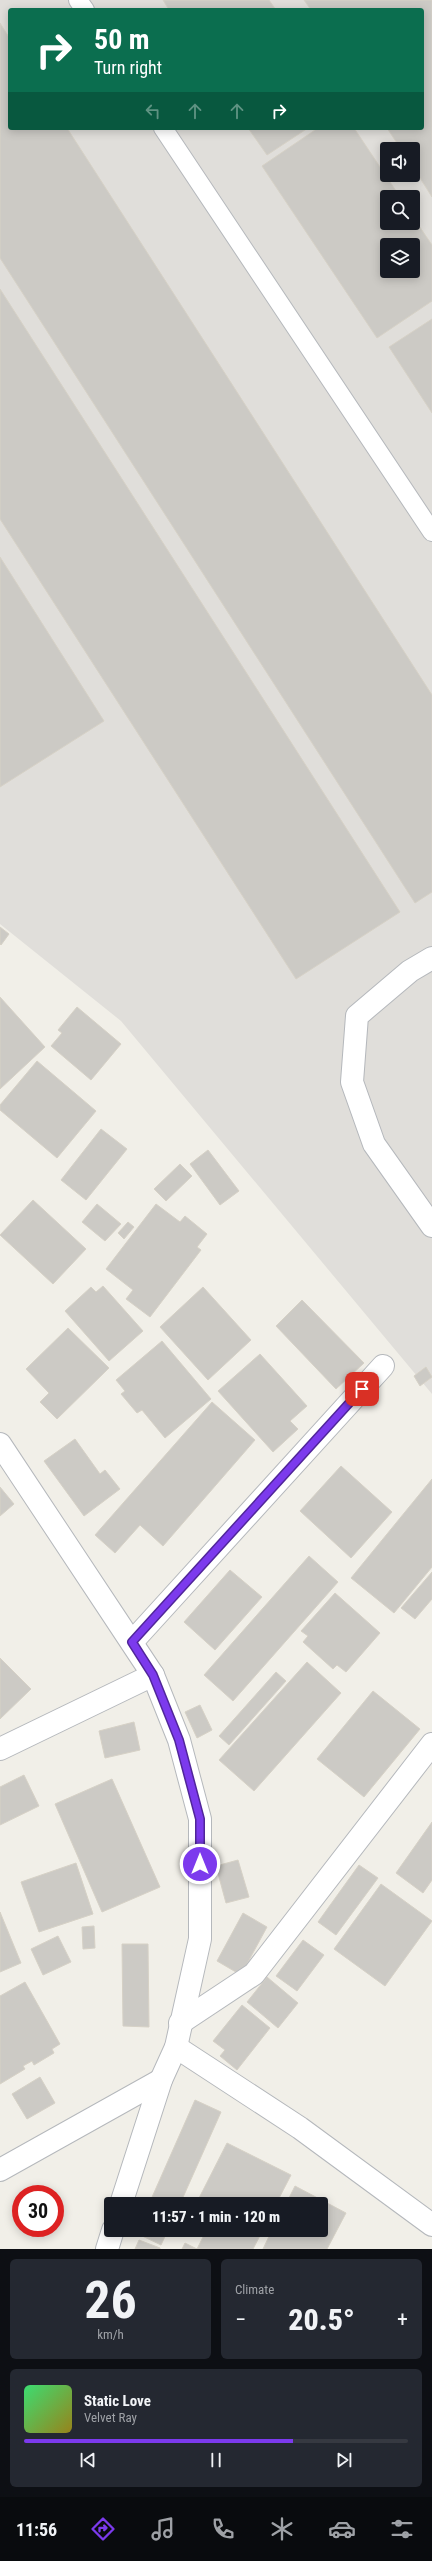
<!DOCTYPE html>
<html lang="en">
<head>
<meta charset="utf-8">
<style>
  :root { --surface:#171b24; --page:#242831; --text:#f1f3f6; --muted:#9ea1a6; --line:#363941; --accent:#7c3aed }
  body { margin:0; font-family:"Roboto Condensed",sans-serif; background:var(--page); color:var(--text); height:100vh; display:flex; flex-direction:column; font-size:15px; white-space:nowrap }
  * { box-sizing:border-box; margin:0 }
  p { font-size:13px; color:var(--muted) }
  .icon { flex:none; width:22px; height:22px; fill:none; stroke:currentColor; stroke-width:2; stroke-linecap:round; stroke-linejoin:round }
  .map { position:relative; height:2249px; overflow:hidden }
  .sheet { display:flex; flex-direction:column; gap:10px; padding:10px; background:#0d0f14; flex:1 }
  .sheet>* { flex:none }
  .hud { position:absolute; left:8px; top:8px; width:416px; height:122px; border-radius:4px; box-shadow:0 2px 10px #0003; background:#0b6e4f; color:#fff; overflow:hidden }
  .fabs { position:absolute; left:380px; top:142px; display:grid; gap:8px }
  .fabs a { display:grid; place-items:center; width:40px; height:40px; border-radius:4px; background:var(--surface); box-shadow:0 2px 10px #0003; font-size:20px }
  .speed { position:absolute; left:12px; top:2185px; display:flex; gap:8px; font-size:20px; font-weight:700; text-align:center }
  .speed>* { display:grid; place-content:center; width:52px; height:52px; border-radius:50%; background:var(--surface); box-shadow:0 2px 10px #0003; line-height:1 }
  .speed .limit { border:6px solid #d22; background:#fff; color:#111 }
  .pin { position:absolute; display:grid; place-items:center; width:34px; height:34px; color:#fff; margin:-17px; border-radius:8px; box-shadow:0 2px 6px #0006 }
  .me { position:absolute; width:44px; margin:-22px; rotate:0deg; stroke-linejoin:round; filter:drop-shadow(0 0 3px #0008) }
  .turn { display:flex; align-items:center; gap:14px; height:84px; padding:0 20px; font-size:18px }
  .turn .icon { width:52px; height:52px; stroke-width:2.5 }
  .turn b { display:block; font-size:28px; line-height:34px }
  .lanes { display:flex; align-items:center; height:38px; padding:0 20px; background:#0003; justify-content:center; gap:20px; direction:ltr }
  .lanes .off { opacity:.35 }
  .big { font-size:30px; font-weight:800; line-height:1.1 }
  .sheet .widget { flex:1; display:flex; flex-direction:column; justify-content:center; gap:6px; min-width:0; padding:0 14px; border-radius:6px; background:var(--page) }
  .sheet .dial { align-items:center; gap:0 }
  .dial b { font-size:52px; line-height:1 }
  .song { display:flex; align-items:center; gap:12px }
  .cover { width:48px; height:48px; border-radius:6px; background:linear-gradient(135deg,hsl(140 70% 55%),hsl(50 70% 35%)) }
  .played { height:4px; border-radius:2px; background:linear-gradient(90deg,var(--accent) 70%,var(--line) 70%) }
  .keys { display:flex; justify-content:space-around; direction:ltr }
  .heat { display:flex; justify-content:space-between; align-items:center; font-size:22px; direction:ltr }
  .sheet .tiles { flex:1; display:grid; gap:10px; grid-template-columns:1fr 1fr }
  .widget:last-child { grid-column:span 2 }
  .trip { position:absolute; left:104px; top:2197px; width:224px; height:40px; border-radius:4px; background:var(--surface); box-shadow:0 2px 10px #0003; font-weight:800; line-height:40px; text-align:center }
  .dock { display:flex; height:64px; justify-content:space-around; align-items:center; background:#090b0e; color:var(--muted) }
  .dock .icon { width:28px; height:28px }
  .dock .selected { color:var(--accent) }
  .dock b { font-size:18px; color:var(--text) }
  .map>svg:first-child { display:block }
</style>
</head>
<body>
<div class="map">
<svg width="432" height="2249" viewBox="0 0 432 2249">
  <rect width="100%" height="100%" fill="#f1efe8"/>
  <!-- industrial -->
  <path fill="#e0deda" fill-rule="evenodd" d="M0,0h432v1394l-311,-373 -121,-97zM10,10h412v118h-412zM387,149h26v26h-26zM387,197h26v26h-26zM387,245h26v26h-26z"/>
  <!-- building -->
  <g fill="#cccac5" stroke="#d6d1c6" fill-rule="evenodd">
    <polygon points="163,0 269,0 276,10 169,10"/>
    <polygon points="304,0 432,0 432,197 413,167 413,149 401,149 387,128 422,128 422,10 311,10"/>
    <polygon points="0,23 10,39 10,128 67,128 432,695 432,892 415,903 0,258"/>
    <polygon points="248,128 308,128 267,155"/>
    <path d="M318,128h36l46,69h-13v26h26v-6l19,28v56l-55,37 -115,-172zM387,245h26v26h-26z"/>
    <polygon points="0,289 400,912 296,979 0,519"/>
    <polygon points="432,319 432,413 389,347"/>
    <polygon points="0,557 104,721 0,787"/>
    <polygon points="0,927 9,934 1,945 0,944"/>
    <polygon points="0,997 45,1047 0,1089"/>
    <polygon points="77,1007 121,1044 91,1080 51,1046 62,1033 58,1030"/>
    <polygon points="37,1061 96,1111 57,1158 0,1110 0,1105"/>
    <polygon points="101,1129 127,1149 86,1200 61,1180"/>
    <polygon points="208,1150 239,1191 220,1205 190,1164"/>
    <polygon points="180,1164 192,1176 166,1201 154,1189"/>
    <polygon points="33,1200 86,1249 53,1284 0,1235"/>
    <polygon points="97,1204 121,1224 105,1241 82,1222"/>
    <polygon points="156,1204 180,1222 185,1216 207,1234 197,1247 201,1250 150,1317 126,1299 133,1290 106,1269"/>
    <polygon points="128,1222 134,1227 124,1239 118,1233"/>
    <polygon points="103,1286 143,1331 109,1361 65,1311 91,1287 96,1292"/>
    <polygon points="203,1287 251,1340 208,1380 160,1327"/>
    <polygon points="302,1300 364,1363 336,1389 276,1326"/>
    <polygon points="68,1328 109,1368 57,1419 40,1402 49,1393 26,1369"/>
    <polygon points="162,1341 211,1399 165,1438 142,1410 137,1413 121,1394 125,1391 116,1380"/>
    <polygon points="260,1354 307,1406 290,1421 298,1429 273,1452 218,1391"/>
    <polygon points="426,1367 432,1377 420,1386 414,1376"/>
    <polygon points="212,1402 255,1440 163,1546 140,1525 115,1553 95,1535"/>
    <polygon points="75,1439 100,1474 105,1470 120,1489 84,1516 44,1461"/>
    <polygon points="341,1466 392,1512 351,1558 300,1511"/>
    <polygon points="432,1479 432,1567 394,1613 351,1578"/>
    <polygon points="0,1487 14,1504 0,1516"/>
    <polygon points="309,1556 338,1582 233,1701 204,1675"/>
    <polygon points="230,1570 262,1597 215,1650 184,1622"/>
    <polygon points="432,1572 432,1599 415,1619 401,1608"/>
    <polygon points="335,1593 380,1633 346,1672 337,1665 333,1669 303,1642 308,1636 301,1631"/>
    <polygon points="0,1658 31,1689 0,1719"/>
    <polygon points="307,1662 341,1693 254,1791 219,1760"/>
    <polygon points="276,1672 286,1681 229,1745 219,1736"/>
    <polygon points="373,1691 420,1729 364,1797 317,1759"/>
    <polygon points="200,1705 212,1730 197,1738 185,1712"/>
    <polygon points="134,1722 140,1750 105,1758 99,1731"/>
    <polygon points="24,1775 39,1806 0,1825 0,1787"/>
    <polygon points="112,1779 160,1887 102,1912 55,1804"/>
    <polygon points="432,1822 432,1880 423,1893 396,1873"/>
    <polygon points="238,1860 249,1897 226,1903 216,1866"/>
    <polygon points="76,1863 93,1914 39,1932 21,1882"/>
    <polygon points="359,1865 378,1878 336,1935 318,1922"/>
    <polygon points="381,1884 432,1921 385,1986 334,1949"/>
    <polygon points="0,1912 21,1963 0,1972"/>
    <polygon points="243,1913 267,1927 241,1975 217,1961"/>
    <polygon points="94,1926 95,1948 83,1949 82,1927"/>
    <polygon points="58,1936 71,1962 43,1975 31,1949"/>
    <polygon points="303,1940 324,1955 297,1991 276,1976"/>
    <polygon points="122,1944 148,1944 149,2027 123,2026"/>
    <polygon points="267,1977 298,2003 278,2028 247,2002"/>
    <polygon points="25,1982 60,2044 52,2049 54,2053 34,2065 32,2061 23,2066 25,2069 0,2084 0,1996"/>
    <polygon points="242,2005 270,2028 237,2070 220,2056 225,2050 213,2041"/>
    <polygon points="40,2077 55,2103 27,2119 12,2094"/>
    <polygon points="195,2100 221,2112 180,2204 149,2204"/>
    <polygon points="227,2143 291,2175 276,2204 196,2204"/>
    <polygon points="295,2186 346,2213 327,2249 263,2249 272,2230 321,2230 321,2204 286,2204"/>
    <polygon points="137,2230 168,2230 161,2245 136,2233"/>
    <polygon points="200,2230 263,2230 253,2249 182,2249 185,2243 197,2249 205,2233"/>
    <polygon points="139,2240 160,2248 160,2249 135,2249"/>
  </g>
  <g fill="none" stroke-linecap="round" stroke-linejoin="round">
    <defs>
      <g id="lane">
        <polyline points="78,0 85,10"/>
        <polyline points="163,128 432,532"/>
      </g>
      <g id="street">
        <polyline points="432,958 410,971 357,1016 352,1082 374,1144 432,1226"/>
        <polyline points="0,1444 153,1675 179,1740 200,1819 200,1939 176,2047 161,2080 121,2204"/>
        <polyline points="132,1642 383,1366"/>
        <polyline points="0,1749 153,1675"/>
        <polyline points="180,2023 254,1974 432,1744"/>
        <polyline points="176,2047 300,2128 432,2225"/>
        <polyline points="0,2170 161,2080"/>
        <polyline points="107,2249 113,2230"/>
      </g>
    </defs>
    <!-- lane casing -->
    <use href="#lane" stroke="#b5b8bc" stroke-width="20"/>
    <!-- street casing -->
    <use href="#street" stroke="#b5b8bc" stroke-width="24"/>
    <!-- lane -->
    <use href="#lane" stroke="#fff" stroke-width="18"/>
    <!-- street -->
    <use href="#street" stroke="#fff" stroke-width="22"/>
  </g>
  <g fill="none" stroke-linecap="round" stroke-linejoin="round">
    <defs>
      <polyline id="route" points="200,1864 200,1819 179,1740 153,1675 132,1642 362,1389"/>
    </defs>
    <!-- route casing -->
    <use href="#route" stroke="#51269a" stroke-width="10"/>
    <!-- route -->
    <use href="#route" stroke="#7c3aed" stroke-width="7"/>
  </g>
</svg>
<div class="fabs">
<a><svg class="icon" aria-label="sound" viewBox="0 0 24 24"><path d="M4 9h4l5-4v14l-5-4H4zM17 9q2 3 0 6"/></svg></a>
<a><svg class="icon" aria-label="search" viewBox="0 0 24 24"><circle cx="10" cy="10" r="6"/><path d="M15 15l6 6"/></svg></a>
<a><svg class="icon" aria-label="layers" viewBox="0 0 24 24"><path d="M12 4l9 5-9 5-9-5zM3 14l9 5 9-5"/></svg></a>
</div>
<div class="speed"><div class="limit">30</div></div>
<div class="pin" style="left:362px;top:1389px;background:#d93025"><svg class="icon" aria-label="arrive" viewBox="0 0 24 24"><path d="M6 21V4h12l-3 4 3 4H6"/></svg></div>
<svg class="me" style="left:200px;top:1864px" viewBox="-20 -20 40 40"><circle r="17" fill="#7c3aed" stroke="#fff" stroke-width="3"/><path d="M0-11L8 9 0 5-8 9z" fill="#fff"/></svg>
<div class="trip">11:57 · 1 min · 120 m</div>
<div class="hud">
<div class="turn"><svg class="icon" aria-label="right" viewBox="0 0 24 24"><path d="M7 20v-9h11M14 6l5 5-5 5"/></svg><div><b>50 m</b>Turn right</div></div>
<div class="lanes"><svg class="icon off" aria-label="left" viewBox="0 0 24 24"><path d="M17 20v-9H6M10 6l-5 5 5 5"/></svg><svg class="icon off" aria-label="ahead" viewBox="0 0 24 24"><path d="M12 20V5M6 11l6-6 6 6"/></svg><svg class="icon off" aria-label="ahead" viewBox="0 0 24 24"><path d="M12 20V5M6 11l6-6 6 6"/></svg><svg class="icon" aria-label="right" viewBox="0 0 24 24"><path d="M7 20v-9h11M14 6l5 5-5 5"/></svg></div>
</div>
</div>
<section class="sheet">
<div class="tiles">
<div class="widget dial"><b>26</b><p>km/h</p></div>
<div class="widget"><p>Climate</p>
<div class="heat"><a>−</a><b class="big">20.5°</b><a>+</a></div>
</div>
<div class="widget">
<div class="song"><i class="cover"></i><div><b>Static Love</b><p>Velvet Ray</p></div></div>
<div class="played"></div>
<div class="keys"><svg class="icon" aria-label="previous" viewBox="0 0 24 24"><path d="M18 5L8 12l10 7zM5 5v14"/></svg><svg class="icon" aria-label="pause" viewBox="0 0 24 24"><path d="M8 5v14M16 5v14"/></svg><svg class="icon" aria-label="next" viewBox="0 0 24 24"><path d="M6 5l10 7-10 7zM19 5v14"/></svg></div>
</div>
</div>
</section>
<nav class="dock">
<b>11:56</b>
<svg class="icon selected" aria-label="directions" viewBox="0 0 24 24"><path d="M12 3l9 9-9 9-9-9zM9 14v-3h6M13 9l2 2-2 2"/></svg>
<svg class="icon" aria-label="music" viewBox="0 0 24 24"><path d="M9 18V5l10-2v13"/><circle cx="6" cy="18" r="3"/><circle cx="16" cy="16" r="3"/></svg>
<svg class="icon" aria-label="phone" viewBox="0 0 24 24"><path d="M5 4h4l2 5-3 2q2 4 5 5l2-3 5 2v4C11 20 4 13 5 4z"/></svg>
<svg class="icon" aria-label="climate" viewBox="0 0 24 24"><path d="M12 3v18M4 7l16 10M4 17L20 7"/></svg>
<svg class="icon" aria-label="car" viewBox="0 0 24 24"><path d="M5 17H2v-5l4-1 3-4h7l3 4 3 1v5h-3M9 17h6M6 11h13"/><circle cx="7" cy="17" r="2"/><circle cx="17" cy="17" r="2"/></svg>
<svg class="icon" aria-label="filters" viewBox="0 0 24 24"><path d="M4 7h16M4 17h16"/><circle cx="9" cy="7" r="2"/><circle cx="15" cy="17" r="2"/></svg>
</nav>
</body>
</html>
